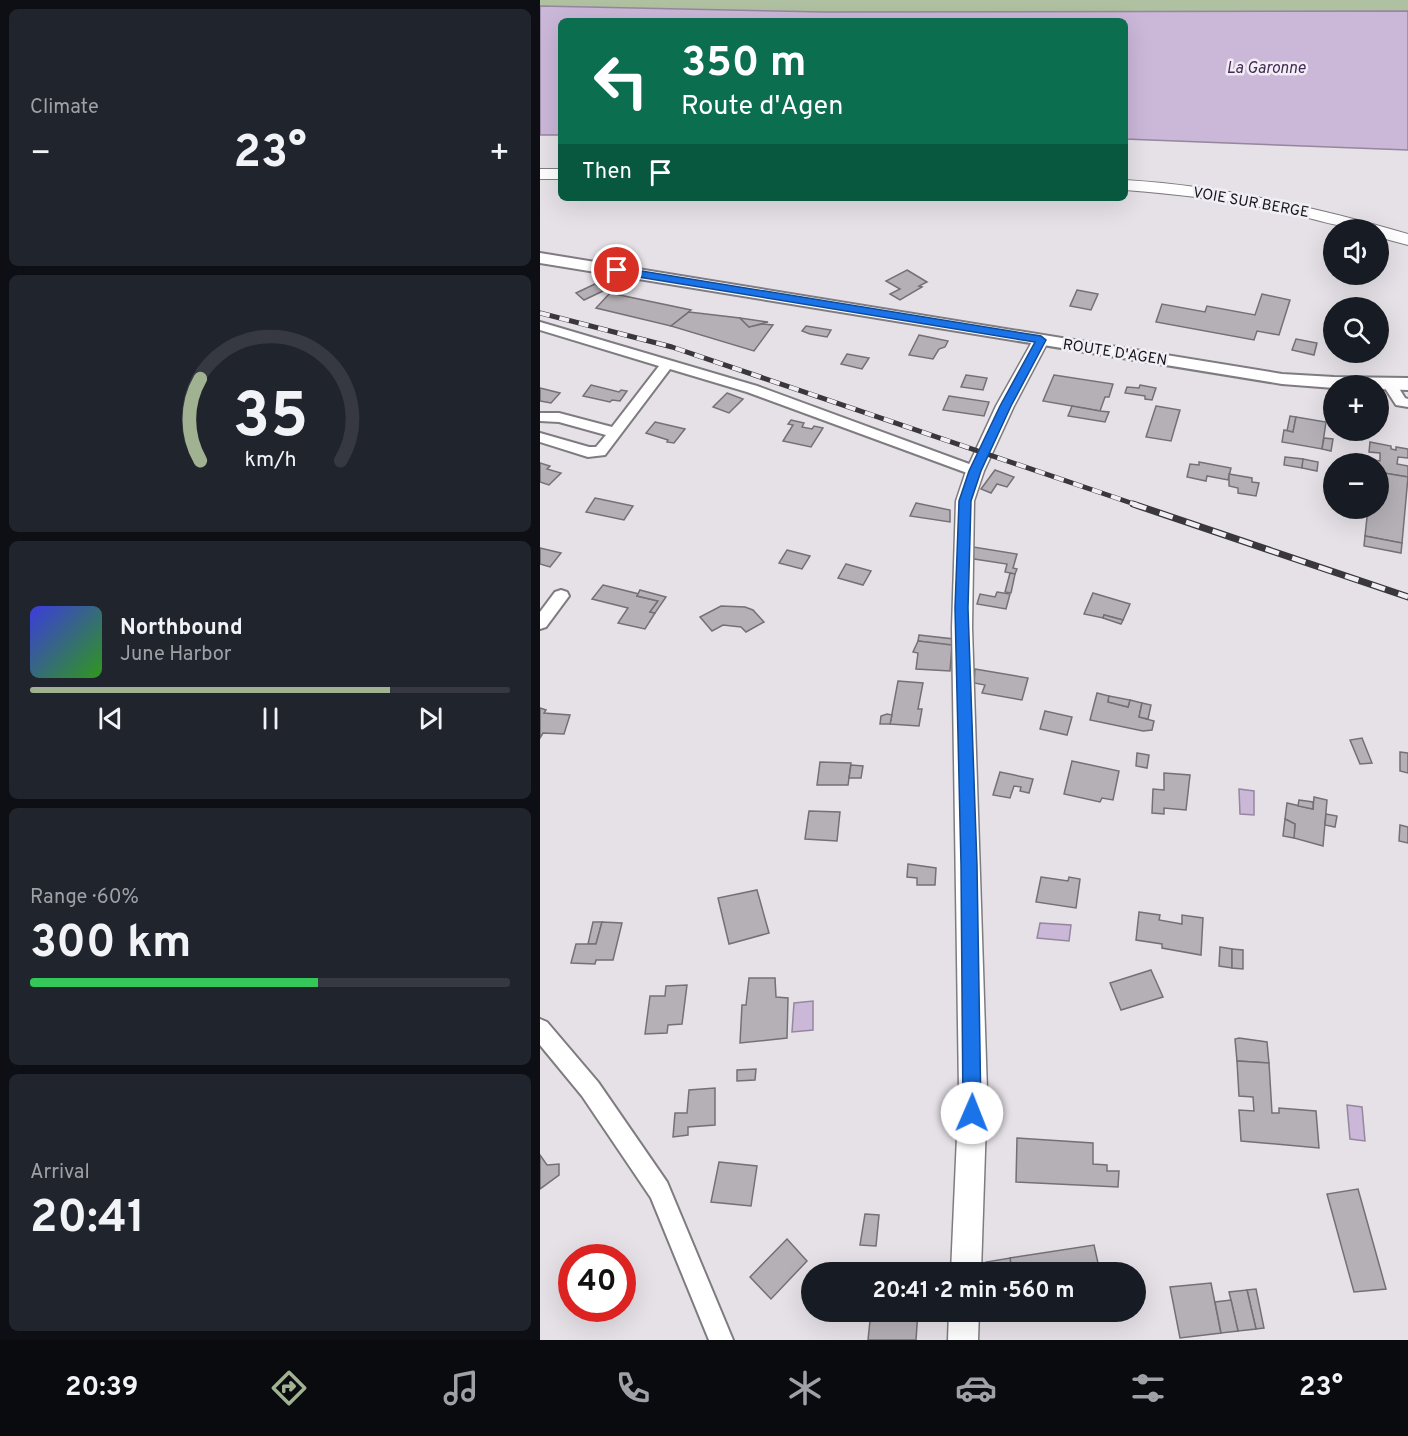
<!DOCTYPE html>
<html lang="en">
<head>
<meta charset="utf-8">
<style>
  :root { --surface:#171b24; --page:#20242c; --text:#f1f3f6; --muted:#9ea1a6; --line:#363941; --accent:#a1b292 }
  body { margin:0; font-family:Overpass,sans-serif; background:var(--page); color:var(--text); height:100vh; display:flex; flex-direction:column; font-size:22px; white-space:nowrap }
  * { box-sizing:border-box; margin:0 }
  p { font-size:20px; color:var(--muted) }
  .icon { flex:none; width:33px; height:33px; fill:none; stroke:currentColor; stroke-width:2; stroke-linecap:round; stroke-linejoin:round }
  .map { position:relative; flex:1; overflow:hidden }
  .side { display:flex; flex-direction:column; gap:9px; padding:9px; background:#0d0f14; width:540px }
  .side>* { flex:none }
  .hud { position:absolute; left:18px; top:18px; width:570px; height:183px; border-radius:9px; box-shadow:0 6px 24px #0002; background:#0b6e4f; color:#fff; overflow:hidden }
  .tools { position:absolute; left:783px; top:219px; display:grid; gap:12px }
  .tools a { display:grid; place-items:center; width:66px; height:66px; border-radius:50%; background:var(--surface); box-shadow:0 6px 24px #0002; font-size:30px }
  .speed { position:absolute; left:18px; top:1244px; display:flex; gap:12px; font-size:30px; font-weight:700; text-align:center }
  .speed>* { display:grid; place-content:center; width:78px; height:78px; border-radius:50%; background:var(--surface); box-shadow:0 6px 24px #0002; line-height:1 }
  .speed .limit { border:9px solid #d22; background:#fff; color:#111 }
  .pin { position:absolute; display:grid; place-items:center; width:51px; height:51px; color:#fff; margin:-26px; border:3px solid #fff; border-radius:50%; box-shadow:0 2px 6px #0007 }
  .me { position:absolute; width:66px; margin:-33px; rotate:1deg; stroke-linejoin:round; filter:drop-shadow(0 0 4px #0008) }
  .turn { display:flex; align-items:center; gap:21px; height:126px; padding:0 24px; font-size:27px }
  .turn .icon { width:78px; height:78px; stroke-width:2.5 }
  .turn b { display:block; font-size:42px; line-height:51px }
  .then { display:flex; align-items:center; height:57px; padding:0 24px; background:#0003; gap:12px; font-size:22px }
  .big { font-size:45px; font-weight:700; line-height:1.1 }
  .side .card { flex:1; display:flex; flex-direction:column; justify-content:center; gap:9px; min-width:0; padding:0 21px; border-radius:9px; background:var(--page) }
  .side .dial { align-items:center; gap:0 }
  .dial svg { height:156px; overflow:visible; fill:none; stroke:var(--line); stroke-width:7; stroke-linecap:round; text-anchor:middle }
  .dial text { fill:var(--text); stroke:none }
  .song { display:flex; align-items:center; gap:18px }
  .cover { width:72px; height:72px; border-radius:9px; background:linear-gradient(135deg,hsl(240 70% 55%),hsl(110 70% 35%)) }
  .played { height:6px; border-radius:3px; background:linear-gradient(90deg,var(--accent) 75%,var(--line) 75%) }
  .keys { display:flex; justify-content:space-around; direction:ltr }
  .heat { display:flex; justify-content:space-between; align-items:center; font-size:33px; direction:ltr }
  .charge { height:9px; border-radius:4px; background:linear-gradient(90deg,#34c759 60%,var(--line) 0) }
  .trip { position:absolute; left:261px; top:1262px; width:345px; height:60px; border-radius:30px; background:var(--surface); box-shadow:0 6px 24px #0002; font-weight:700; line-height:60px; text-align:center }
  .tabs { display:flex; height:96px; justify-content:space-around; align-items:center; background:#090b0e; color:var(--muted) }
  .tabs .icon { width:42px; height:42px }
  .tabs .selected { color:var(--accent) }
  .tabs b { font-size:27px; color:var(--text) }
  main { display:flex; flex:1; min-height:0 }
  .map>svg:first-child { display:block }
</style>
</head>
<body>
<main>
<section class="side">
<div class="card"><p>Climate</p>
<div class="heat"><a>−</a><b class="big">23°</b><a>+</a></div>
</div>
<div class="card dial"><svg viewBox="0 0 100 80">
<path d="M14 69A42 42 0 1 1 86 69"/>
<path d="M14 69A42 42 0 0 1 14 27" stroke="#a1b292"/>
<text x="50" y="56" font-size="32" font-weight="700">35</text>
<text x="50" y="72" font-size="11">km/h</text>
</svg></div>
<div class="card">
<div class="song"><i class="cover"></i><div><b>Northbound</b><p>June Harbor</p></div></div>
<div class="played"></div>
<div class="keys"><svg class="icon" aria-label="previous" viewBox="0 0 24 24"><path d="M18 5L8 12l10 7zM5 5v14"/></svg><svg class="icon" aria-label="pause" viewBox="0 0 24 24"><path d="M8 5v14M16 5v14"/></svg><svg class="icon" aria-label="next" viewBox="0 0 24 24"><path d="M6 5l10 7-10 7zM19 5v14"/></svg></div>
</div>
<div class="card"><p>Range · 60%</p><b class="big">300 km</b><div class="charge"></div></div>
<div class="card"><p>Arrival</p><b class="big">20:41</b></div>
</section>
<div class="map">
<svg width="868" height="1340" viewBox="0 0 868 1340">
  <rect width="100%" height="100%" fill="#e5e1e7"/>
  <!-- green -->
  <polygon fill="#afc1a1" points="0,0 868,0 868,11 286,12 0,6"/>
  <!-- water -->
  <g fill="#cbb7d8" stroke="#95879e" stroke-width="1.5">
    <polygon points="0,6 286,12 868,11 868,150 585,139 585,21 21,21 21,135 0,135"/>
    <polygon points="699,789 714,791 714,815 700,814"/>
    <polygon points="500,923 531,925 529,941 497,938"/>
    <polygon points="273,1001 273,1030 252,1032 254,1003"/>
    <polygon points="807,1105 822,1107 825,1141 810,1139"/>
  </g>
  <!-- building -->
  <g fill="#b4b0b6" stroke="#747076" stroke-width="1.5">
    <polygon points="367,270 387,282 379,286 382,287 360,300 350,294 360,289 346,281"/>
    <polygon points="55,284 63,291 44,300 36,293"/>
    <polygon points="537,290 558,294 551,310 530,306"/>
    <polygon points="70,293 151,310 131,326 56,308"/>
    <polygon points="722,294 750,300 739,335 717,331 714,340 616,322 622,304 665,312 667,306 715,315"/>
    <polygon points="149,312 200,318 209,327 222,324 233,325 214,351 131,326"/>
    <polygon points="200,318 228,322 209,327"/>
    <polygon points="266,326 291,330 287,337 270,334 262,331"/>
    <polygon points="379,335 408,341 405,347 399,349 393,359 369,355"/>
    <polygon points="756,339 777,343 774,355 752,350"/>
    <polygon points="307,354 329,358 322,369 301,364"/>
    <polygon points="426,375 447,378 443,390 421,387"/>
    <polygon points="514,375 573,384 569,397 565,397 560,411 503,401"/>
    <polygon points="51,385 79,392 81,390 87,391 80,401 72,400 70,402 43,396"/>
    <polygon points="600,385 616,388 612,400 605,399 605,396 585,393 587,387 599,388"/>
    <polygon points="0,388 20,393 11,403 0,401"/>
    <polygon points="187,393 203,399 189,413 173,407"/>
    <polygon points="409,396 449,402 444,416 403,410"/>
    <polygon points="532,406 560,411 569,412 565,422 528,416"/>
    <polygon points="616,406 640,410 631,441 606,437"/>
    <polygon points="750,416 756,417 753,432 747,431"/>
    <polygon points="756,417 786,422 782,449 742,442 744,430 753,432"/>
    <polygon points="251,420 264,423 262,427 272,429 274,426 283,428 271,447 243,441 253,425 248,424"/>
    <polygon points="115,422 145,429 134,443 127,442 128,440 106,433"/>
    <polygon points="784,438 793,439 791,451 782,449"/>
    <polygon points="830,442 851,446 851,449 856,450 856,447 868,449 868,458 858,457 857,464 868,466 868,477 838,472 838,464 820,464 820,458 840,461 840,453 829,452"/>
    <polygon points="745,457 763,459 762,468 744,465"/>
    <polygon points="763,459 778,462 777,471 762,468"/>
    <polygon points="659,462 691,468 688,480 667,476 666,481 647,477 650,464 659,465"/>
    <polygon points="0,463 10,466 7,469 21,473 9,485 0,482"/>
    <polygon points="455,470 474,477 467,487 457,484 451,493 441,489"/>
    <polygon points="838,472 868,477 862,543 825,536 828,508 838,508"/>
    <polygon points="689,474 712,478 712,482 719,483 716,496 698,493 698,488 689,486"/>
    <polygon points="55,498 93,506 84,520 46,512"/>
    <polygon points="376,503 410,510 410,522 370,516"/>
    <polygon points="825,536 862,543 861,553 824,546"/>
    <polygon points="427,546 477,554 473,568 477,569 475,574 465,572 467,564 428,558"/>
    <polygon points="0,548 21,553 10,567 0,564"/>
    <polygon points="247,550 270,556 262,569 239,563"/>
    <polygon points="306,564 331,571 323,585 298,578"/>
    <polygon points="470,573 475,574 471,593 465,592"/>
    <polygon points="63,585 99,594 97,596 118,601 110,612 115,613 105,629 78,623 88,608 52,599"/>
    <polygon points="100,590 126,597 115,613 110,612 118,601 97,596"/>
    <polygon points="457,592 470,594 466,609 437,604 440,594 455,597"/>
    <polygon points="553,593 590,604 583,620 564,615 563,618 544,614"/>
    <polygon points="181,606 205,607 213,610 224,622 206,632 201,627 183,625 172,631 160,617"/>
    <polygon points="564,615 583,620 581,624 563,618"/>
    <polygon points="379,635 414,639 414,646 378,641"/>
    <polygon points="378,641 412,645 410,671 376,669 378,653 373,652"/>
    <polygon points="435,669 488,678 482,700 442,693 445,685 434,683"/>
    <polygon points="358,681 383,683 378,709 382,709 379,726 350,724"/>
    <polygon points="557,693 569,696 568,702 588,707 590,700 602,703 599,717 614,721 612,730 603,731 550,720"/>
    <polygon points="569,696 590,700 588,707 568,702"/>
    <polygon points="602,703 611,705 608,719 599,717"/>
    <polygon points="0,708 6,710 4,713 30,715 24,734 3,733 0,738"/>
    <polygon points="505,711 532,717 527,735 500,729"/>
    <polygon points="347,714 352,715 350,724 340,724 341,716"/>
    <polygon points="822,738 832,763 820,764 810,740"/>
    <polygon points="860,752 868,753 868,773 860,771"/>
    <polygon points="597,753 609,755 607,768 596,766"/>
    <polygon points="532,761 579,771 573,800 562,798 560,802 524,794"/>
    <polygon points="280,762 311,763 308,785 277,785"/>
    <polygon points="311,765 323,766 321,778 309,778"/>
    <polygon points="460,772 493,779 489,793 480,791 481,787 474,786 470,798 453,795"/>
    <polygon points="624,773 650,775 646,810 624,808 624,814 612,813 613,789 624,790"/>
    <polygon points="774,797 787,800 783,846 754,838 755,824 745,819 747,803 773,809"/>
    <polygon points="759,800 773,802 773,809 758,806"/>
    <polygon points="269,811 300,812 297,841 265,839"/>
    <polygon points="786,814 797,816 795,827 785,825"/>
    <polygon points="745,819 755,824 754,838 743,836"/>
    <polygon points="860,825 868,827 868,843 859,841"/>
    <polygon points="368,864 396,868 395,885 377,885 377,878 367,877"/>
    <polygon points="501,877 528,881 529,877 540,879 536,908 496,902"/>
    <polygon points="217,890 229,933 189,944 178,898"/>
    <polygon points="599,912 620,915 619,920 642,924 642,915 663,918 661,955 622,948 622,944 596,940"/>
    <polygon points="53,922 62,922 56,944 48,944"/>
    <polygon points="62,922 82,923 73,960 56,960 55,964 31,963 36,944 56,944"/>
    <polygon points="680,947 692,949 692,968 679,966"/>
    <polygon points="692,949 703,950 703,969 692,968"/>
    <polygon points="611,970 623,997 581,1010 570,983"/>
    <polygon points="209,978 235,978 236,997 248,998 247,1038 200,1043 202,1005 206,1005"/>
    <polygon points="147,985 142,1024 128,1025 127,1033 105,1034 110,996 125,996 126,986"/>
    <polygon points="699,1038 727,1042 729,1063 697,1061 695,1039"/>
    <polygon points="697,1061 729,1063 732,1113 739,1113 739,1108 776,1111 779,1148 701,1141 699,1110 714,1111 713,1097 699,1096"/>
    <polygon points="216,1069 215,1080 197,1081 197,1070"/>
    <polygon points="175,1088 175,1125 148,1127 148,1135 133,1137 135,1113 147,1113 149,1090"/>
    <polygon points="477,1138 553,1143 553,1164 567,1165 567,1171 579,1171 578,1187 476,1182"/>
    <polygon points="0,1155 7,1165 19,1164 19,1175 0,1189"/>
    <polygon points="179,1162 217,1166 211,1206 171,1202"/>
    <polygon points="818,1189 846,1289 814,1292 787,1194"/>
    <polygon points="325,1214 339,1215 336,1246 320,1245"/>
    <polygon points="247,1239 267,1261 231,1299 210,1277"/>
    <polygon points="554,1245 560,1272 472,1272 470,1258"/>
    <polygon points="470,1258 472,1272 447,1272 446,1262"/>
    <polygon points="671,1283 681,1333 640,1338 630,1287"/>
    <polygon points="716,1289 724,1328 716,1329 707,1290"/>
    <polygon points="707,1290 716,1329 698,1331 689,1292"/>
    <polygon points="691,1300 698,1331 681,1333 675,1302"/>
    <polygon points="331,1311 378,1311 376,1340 328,1340"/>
    <polygon points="453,1311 478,1311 478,1316 454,1320"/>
    <polygon points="478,1311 503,1311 504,1312 478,1316"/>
  </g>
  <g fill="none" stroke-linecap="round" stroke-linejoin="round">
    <defs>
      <g id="minor">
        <polygon points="0,322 217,386 440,468 442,471 440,474 430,474 207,392 130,369 65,455 48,457 0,442 0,433 49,447 56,447 66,435 19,422 0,421 0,413 19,413 72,427 119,366 0,330"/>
        <polygon points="850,381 855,382 865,398 868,399 868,407 856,405 843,385"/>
        <polygon points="21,590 27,592 29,596 6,627 0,629 0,612 15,592"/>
        <polygon points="0,1019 7,1022 58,1082 127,1182 193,1340 169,1340 111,1198 42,1096 0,1045"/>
      </g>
      <g id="tertiary">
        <polygon points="501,335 509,340 474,406 444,471 434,501 432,628 447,1091 441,1272 411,1272 419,1091 412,628 416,501 426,471 456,406 493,340"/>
        <polygon points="409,1311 439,1311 438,1340 408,1340"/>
      </g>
      <polygon id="secondary" points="0,253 742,374 794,377 868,378 868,390 838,389 838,386 794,386 794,388 742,384 0,263"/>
      <g id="primary">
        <rect x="0" y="169" width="21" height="10"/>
        <path d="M585,180c97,6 190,27 283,54v11l-30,-8v-7c-34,0 -65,-12 -98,-19 -51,-11 -103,-17 -155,-21z"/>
      </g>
    </defs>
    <!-- minor casing -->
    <use href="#minor" stroke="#7f7c81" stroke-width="4"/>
    <!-- tertiary casing -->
    <use href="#tertiary" stroke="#7f7c81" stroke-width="3"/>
    <!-- secondary casing -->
    <use href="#secondary" stroke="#7f7c81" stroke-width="4"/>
    <!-- primary casing -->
    <use href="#primary" stroke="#7f7c81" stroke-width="2"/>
    <!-- minor -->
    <use href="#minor" fill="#fff" fill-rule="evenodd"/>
    <!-- tertiary -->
    <use href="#tertiary" fill="#fff" fill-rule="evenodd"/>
    <!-- secondary -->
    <use href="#secondary" fill="#fff" fill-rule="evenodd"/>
    <!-- primary -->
    <use href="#primary" fill="#fff" fill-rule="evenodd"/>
    <defs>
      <polyline id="rail-far1" points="0,313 132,347 597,505"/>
      <polyline id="rail" points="593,504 868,597"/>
    </defs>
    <!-- rail-far1 casing -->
    <use href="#rail-far1" stroke="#39373a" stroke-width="5"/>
    <!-- rail casing -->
    <use href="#rail" stroke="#39373a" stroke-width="7"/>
    <!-- rail-far1 -->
    <use href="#rail-far1" stroke="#f2eef5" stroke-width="4" stroke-dasharray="10" stroke-linecap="butt"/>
    <!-- rail -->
    <use href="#rail" stroke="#f2eef5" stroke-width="4.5" stroke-dasharray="14" stroke-linecap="butt"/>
  </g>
  <!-- route -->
  <polygon fill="#1a73e8" stroke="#114b97" stroke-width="1.5" points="77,267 501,336 506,340 471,406 441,471 431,501 428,608 437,865 441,1113 438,1120 432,1122 426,1120 423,1113 421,865 415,608 419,501 429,471 460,406 495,342 74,273 72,270"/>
  <g text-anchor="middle" stroke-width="5" stroke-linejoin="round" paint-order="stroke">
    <!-- far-street labels -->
    <g font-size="15" fill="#171618" stroke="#f2eef5">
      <text transform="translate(711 202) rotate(10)" y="5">VOIE SUR BERGE</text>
      <text transform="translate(575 352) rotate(9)" y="5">ROUTE D'AGEN</text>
    </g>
    <!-- far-water labels -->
    <g font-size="16" font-style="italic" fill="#452a55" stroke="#f2eef5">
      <text x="726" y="73">La Garonne</text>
    </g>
  </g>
</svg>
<div class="tools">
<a><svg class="icon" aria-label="sound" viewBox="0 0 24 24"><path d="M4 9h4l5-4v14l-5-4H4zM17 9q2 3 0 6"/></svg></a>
<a><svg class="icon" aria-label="search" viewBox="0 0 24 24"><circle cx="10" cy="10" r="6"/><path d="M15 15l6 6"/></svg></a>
<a>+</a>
<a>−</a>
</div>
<div class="speed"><div class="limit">40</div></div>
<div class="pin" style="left:77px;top:270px;background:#d93025"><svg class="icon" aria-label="arrive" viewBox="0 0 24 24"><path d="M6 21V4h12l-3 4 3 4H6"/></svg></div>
<svg class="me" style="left:432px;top:1113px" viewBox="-20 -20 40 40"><circle r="19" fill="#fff"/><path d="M0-13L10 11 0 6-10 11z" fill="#1a73e8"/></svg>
<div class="trip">20:41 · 2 min · 560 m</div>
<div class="hud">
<div class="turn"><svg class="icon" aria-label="left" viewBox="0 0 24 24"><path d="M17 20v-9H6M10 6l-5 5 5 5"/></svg><div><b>350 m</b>Route d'Agen</div></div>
<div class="then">Then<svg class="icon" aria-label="arrive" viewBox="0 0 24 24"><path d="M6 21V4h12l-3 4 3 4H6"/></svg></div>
</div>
</div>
</main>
<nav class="tabs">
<b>20:39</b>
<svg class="icon selected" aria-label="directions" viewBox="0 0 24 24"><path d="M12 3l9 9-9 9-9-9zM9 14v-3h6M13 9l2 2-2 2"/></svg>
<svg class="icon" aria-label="music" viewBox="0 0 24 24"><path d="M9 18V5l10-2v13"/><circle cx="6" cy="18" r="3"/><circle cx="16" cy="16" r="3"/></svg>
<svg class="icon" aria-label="phone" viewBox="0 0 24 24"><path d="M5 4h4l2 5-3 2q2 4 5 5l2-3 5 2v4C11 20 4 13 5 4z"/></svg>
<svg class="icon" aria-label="climate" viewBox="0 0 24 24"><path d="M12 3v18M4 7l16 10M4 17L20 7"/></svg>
<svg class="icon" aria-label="car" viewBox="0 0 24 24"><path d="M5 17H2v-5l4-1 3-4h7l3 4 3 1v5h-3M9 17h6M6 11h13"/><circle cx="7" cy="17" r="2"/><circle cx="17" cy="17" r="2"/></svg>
<svg class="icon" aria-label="filters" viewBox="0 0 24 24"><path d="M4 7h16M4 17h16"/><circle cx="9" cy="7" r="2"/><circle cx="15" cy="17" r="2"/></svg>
<b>23°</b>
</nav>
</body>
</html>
